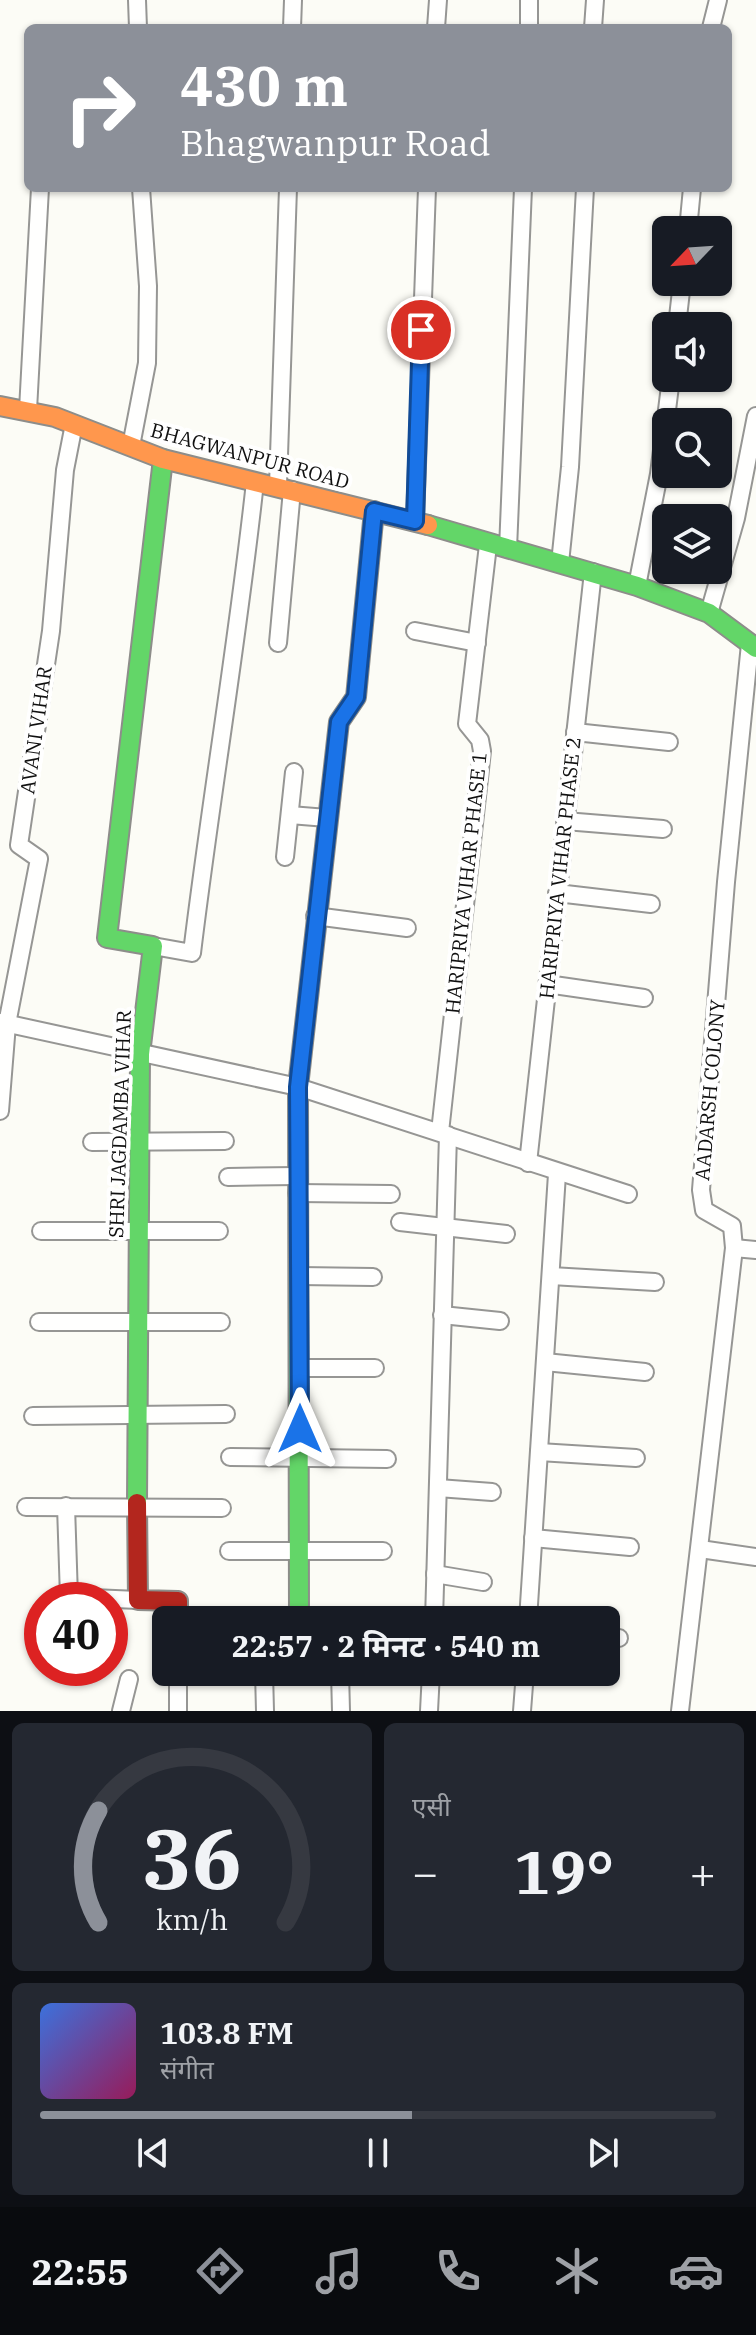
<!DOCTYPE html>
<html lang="hi">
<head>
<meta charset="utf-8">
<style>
  :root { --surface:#171b24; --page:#242831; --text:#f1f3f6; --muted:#9ea1a6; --line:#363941; --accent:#8c9099 }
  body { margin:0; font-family:"IBM Plex Serif","Noto Sans Devanagari",serif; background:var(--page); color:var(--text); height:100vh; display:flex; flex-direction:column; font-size:30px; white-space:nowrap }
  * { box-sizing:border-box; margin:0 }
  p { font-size:26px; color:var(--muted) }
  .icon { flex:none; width:44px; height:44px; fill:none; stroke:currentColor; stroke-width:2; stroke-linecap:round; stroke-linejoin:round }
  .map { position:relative; height:1711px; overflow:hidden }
  .side { display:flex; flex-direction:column; gap:12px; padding:12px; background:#0d0f14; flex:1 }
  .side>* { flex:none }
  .banner { position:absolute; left:24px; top:24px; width:708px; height:168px; border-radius:12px; box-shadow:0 2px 6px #0004; background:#8c9099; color:#fff; overflow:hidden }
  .needle { width:52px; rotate:245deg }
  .buttons { position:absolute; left:652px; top:216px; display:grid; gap:16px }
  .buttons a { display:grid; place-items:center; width:80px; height:80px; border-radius:12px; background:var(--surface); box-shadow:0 2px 6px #0004; font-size:40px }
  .speed { position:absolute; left:24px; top:1582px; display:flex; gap:16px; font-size:40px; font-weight:700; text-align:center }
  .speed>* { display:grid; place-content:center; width:104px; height:104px; border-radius:50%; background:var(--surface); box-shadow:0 2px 6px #0004; line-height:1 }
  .speed .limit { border:12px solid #d22; background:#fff; color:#111 }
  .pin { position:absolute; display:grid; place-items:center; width:68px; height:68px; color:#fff; margin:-34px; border:4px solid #fff; border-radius:50%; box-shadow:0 2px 8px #0007 }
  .me { position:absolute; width:88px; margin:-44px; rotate:0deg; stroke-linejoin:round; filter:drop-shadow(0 0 6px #0008) }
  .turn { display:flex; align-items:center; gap:28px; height:168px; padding:0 24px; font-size:36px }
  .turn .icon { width:104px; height:104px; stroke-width:2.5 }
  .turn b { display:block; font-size:56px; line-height:68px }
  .big { font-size:60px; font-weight:700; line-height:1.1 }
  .side .tile { flex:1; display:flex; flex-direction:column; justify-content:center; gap:12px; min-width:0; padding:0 28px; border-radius:12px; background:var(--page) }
  .side .dial { align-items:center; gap:0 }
  .dial svg { height:208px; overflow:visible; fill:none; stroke:var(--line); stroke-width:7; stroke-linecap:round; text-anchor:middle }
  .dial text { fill:var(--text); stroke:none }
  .song { display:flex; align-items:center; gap:24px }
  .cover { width:96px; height:96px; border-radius:12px; background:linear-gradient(135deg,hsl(220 70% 55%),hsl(330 70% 35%)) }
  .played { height:8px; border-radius:4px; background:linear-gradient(90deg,var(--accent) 55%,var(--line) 55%) }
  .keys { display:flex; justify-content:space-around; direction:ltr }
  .heat { display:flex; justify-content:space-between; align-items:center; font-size:44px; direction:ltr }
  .side .tiles { flex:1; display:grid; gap:12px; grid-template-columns:1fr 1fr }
  .tile:last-child { grid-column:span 2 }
  .trip { position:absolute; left:152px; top:1606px; width:468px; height:80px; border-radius:12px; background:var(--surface); box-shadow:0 2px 6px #0004; font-weight:700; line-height:80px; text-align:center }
  .tab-bar { display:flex; height:128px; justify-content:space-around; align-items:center; background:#090b0e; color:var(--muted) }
  .tab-bar .icon { width:56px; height:56px }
  .tab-bar .on { color:var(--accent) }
  .tab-bar b { font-size:36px; color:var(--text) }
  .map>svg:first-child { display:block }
</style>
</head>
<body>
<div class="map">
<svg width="756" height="1711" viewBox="0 0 756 1711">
  <rect width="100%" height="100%" fill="#fcfcf6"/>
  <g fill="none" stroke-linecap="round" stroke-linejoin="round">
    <defs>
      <g id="street">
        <polyline points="137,0 138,28"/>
        <polyline points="292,28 293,0"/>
        <polyline points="436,28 438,0"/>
        <polyline points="529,28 529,0"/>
        <polyline points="593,28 595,0"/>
        <polyline points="711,28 718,0"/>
        <polyline points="688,230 692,188"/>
        <polyline points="677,326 682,282"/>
        <polyline points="28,410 40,188"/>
        <polyline points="131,446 147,363 148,286 141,188"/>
        <polyline points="278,485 288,188"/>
        <polyline points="415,521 427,188"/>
        <polyline points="508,549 523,188"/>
        <polyline points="560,563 570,467 585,188"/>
        <polyline points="637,586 659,474 671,378"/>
        <polyline points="709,613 736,518 756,416"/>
        <polyline points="415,631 477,643"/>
        <polyline points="278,643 292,490"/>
        <polyline points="575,732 669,742"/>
        <polyline points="290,815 327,818"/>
        <polyline points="565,821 663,829"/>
        <polyline points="285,857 294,772"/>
        <polyline points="557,893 651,904"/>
        <polyline points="315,916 407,928"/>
        <path d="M153,946l39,7c19,-157 46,-313 63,-471"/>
        <polyline points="547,984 644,998"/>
        <polyline points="0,1022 298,1087 628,1194"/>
        <polyline points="0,1111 7,1024 39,859 19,845 51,631 65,470 74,424"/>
        <polyline points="440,1132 482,751 480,740 467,724 488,545"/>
        <polyline points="92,1142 225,1141"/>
        <polyline points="528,1163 593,572"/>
        <polyline points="228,1177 297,1176"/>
        <polyline points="297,1193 391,1194"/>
        <polyline points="400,1222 506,1234"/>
        <polyline points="41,1231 219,1231"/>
        <polyline points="734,1248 756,1250"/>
        <polyline points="299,1276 373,1277"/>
        <polyline points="551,1276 655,1282"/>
        <polyline points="442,1315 500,1321"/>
        <polyline points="39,1322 221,1322"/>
        <polyline points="545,1362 645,1372"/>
        <polyline points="300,1368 375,1368"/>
        <polyline points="33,1416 226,1414"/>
        <polyline points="539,1452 636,1458"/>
        <polyline points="230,1457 387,1459"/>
        <polyline points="438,1488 492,1492"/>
        <polyline points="66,1506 69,1597 138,1600"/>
        <polyline points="26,1507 222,1508"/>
        <polyline points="533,1538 630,1547"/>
        <polyline points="700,1549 756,1557"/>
        <polyline points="229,1551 383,1551"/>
        <polyline points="435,1574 483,1582"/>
        <polyline points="434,1620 448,1135"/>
        <polyline points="528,1620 557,1174"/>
        <polyline points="606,1637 619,1638"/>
        <polyline points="178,1672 178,1711"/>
        <polyline points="264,1672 265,1711"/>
        <polyline points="340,1672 341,1711"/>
        <polyline points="121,1711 129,1679"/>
        <polyline points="429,1711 431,1672"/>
        <polyline points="522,1711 525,1672"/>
        <polyline points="680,1711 734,1248 732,1226 704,1210 701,1190 726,882 750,644"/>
      </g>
      <g id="fast">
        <polyline points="428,525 637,586 709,613 756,648"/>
        <polyline points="137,1503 140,1054 153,946 107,938 163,459"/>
        <polyline points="299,1620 298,1087 339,722 356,697 374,511"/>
      </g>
      <polyline id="slow" points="0,406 55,417 163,459 428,525"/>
      <polyline id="jam" points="137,1503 138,1600 178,1601 178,1620"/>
    </defs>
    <!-- street casing -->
    <use href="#street" stroke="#969694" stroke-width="20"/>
    <!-- fast casing -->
    <use href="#fast" stroke="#8d8d8a" stroke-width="22"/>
    <!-- slow casing -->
    <use href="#slow" stroke="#8d8d8a" stroke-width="22"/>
    <!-- jam casing -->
    <use href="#jam" stroke="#8d8d8a" stroke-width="22"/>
    <!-- street -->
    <use href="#street" stroke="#fffffe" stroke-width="16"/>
    <!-- fast -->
    <use href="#fast" stroke="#63d668" stroke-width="18"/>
    <!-- slow -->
    <use href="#slow" stroke="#ff974d" stroke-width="18"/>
    <!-- jam -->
    <use href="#jam" stroke="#b3261e" stroke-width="18"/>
  </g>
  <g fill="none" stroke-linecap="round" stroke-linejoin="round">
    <defs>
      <polyline id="route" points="300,1429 298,1087 339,722 356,697 374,511 415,521 421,330"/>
    </defs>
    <!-- route casing -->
    <use href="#route" stroke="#114b97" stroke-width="20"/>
    <!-- route -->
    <use href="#route" stroke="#1a73e8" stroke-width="14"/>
  </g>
  <g text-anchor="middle" stroke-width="8" stroke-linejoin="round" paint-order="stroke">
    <!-- street labels -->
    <g font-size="20" fill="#101010" stroke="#fff">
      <text transform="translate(250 456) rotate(15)" y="7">BHAGWANPUR ROAD</text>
      <text transform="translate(36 730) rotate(-82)" y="7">AVANI VIHAR</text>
      <text transform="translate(560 868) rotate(-84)" y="7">HARIPRIYA VIHAR PHASE 2</text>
      <text transform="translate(466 883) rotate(-84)" y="7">HARIPRIYA VIHAR PHASE 1</text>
      <text transform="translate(710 1090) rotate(-85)" y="7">AADARSH COLONY</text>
      <text transform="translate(120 1124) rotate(-88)" y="7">SHRI JAGDAMBA VIHAR</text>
    </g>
  </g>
</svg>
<div class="buttons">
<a><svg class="needle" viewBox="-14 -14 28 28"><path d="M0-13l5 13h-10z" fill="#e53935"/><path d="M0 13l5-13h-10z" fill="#9ea1a6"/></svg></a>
<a><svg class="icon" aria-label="sound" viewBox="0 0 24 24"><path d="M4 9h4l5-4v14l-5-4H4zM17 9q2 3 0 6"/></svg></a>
<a><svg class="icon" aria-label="search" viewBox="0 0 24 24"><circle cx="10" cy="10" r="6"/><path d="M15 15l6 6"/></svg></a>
<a><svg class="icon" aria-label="layers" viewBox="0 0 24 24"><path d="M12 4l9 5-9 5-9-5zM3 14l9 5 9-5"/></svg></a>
</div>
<div class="speed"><div class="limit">40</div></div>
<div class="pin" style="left:421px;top:330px;background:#d93025"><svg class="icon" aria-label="arrive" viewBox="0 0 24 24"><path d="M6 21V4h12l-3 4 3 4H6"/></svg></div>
<svg class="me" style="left:300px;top:1429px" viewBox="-20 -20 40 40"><path d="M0-17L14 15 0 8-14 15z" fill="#1a73e8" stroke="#fff" stroke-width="4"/></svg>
<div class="trip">22:57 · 2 मिनट · 540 m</div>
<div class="banner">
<div class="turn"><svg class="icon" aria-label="right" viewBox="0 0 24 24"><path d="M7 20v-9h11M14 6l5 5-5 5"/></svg><div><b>430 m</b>Bhagwanpur Road</div></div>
</div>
</div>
<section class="side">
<div class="tiles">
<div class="tile dial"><svg viewBox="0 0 100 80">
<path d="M14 69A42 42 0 1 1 86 69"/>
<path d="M14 69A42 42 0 0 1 14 26" stroke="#8c9099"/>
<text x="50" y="56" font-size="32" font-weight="700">36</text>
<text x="50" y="72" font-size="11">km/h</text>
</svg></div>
<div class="tile"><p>एसी</p>
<div class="heat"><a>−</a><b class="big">19°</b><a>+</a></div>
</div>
<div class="tile">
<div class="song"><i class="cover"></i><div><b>103.8 FM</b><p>संगीत</p></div></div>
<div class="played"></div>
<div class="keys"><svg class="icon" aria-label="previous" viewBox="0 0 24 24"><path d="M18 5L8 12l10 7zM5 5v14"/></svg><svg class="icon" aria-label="pause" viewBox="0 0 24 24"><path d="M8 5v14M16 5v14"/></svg><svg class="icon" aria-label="next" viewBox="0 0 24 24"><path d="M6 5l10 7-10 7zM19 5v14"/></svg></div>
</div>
</div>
</section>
<nav class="tab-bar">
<b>22:55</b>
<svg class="icon on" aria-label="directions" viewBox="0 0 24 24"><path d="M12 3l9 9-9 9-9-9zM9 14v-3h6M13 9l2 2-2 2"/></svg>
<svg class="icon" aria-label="music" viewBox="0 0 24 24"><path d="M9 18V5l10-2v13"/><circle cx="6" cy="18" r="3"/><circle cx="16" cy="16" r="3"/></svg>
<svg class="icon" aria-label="phone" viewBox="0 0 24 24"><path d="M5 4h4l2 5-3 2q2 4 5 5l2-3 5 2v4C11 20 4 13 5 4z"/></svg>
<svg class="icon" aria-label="climate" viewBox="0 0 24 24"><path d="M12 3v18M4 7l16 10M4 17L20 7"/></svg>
<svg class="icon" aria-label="car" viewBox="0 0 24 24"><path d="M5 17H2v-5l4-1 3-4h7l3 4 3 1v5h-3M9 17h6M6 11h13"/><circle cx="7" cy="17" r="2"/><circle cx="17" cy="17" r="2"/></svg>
</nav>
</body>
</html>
